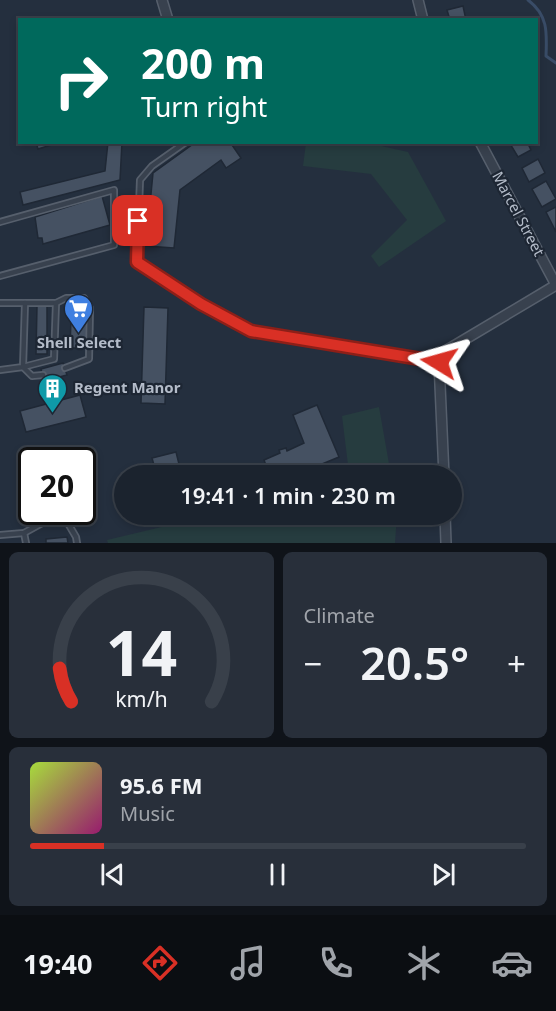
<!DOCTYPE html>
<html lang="en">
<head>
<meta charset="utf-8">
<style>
  :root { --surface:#1b232e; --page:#282f3a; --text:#f1f3f6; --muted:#a0a4aa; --line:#39404a; --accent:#d93025 }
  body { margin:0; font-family:"Noto Sans",sans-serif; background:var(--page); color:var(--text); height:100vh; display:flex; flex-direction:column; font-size:22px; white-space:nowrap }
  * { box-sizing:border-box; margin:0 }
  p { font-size:20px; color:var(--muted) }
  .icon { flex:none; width:33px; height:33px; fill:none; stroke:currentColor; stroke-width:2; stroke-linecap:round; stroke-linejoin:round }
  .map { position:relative; height:543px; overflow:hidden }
  .details { display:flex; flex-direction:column; gap:9px; padding:9px; background:#0f1319; flex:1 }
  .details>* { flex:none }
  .guide { position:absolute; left:18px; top:18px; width:520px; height:126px; border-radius:0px; box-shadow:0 3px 9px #0003,0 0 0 2px var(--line); background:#00695c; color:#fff; overflow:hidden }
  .speed { position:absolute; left:18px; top:447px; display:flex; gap:12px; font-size:30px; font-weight:700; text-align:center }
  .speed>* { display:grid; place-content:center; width:78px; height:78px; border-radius:50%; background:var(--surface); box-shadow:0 3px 9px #0003,0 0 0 2px var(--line); line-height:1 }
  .speed .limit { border:3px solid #111; border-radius:9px; background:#fff; color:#111 }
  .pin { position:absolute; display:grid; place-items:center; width:51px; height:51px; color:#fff; margin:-26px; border-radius:12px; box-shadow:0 3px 9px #0006 }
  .me { position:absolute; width:66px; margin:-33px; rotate:278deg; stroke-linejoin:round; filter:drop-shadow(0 0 4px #0008) }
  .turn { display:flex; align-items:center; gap:21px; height:126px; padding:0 24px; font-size:27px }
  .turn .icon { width:78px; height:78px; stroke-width:2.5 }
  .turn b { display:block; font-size:42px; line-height:51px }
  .big { font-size:45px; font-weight:600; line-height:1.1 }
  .details .widget { flex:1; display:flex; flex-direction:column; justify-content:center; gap:9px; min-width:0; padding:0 21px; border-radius:9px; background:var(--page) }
  .details .dial { align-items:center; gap:0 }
  .dial svg { height:156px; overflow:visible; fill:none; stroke:var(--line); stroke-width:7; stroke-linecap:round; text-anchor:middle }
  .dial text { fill:var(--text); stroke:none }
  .song { display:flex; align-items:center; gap:18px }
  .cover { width:72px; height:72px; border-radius:9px; background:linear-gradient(135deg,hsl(80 70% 55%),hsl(320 70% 35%)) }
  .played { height:6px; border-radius:3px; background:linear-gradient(90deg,var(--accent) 15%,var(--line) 15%) }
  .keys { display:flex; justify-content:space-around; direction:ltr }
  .heat { display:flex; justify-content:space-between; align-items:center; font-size:33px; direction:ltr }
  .details .tiles { flex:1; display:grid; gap:9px; grid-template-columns:1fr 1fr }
  .widget:last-child { grid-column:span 2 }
  .trip { position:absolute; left:114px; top:465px; width:348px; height:60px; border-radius:30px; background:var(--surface); box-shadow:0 3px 9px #0003,0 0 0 2px var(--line); font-weight:600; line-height:60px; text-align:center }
  .tabs { display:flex; height:96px; justify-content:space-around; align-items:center; background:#0b0e12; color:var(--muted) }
  .tabs .icon { width:42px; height:42px }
  .tabs .active { color:var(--accent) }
  .tabs b { font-size:27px; color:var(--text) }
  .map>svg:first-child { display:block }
</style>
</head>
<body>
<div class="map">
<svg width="556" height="543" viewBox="0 0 556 543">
  <rect width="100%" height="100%" fill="#242f3e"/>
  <!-- green -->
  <g fill="#263c3f">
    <polygon points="306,143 368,143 408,152 446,221 379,267 371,256 407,220 371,174 303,166"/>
    <polygon points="379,407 391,475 336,475 348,465 342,416"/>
    <polygon points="259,514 262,517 397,515 395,543 108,543 107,540 212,515"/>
  </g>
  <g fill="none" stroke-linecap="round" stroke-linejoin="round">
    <!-- stream -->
    <path stroke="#394c67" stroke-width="3" d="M528,0c20,15 19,32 18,56l10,7"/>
  </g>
  <!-- building -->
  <g fill="#455162" stroke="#1f2835" stroke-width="1.5">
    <polygon points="463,6 466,20 450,20 447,10"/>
    <polygon points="36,142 61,142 38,149"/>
    <polygon points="108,142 122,142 120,180 23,205 20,192 105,171"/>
    <polygon points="196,142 230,142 241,158 226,168 221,160 180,190 174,248 146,246 153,173"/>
    <polygon points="509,142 527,142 531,150 518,157"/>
    <polygon points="538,159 545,173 529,182 522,168"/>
    <polygon points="546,181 556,199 542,207 532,189"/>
    <polygon points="102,196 110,225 43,244 42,238 38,238 35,217"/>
    <polygon points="556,207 556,232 546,212"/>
    <polygon points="37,306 47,306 47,354 36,354"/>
    <polygon points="144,307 168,308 165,404 141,403"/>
    <polygon points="71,319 87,319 87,348 70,348"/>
    <polygon points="63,363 67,375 44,381 41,369"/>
    <polygon points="80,395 86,417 26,432 20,411"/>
    <polygon points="317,405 339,457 293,476 270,476 264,460 280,453 279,450 286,448 287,451 304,443 293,415"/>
    <polygon points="176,452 182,476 157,476 152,458"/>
    <polygon points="142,514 163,514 143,520"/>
    <polygon points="67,537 68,543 46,543 46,539"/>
  </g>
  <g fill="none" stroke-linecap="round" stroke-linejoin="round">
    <defs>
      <g id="lane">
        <polyline points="186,142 152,166 140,180 137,262 201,305 251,331 439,362"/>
        <polyline points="0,222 114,190 114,245 0,276"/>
        <polyline points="0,303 25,303 23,367 0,370"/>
        <polyline points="25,303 56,303 54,359 23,367 32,376 43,375"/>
        <polyline points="56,303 66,298 84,298 90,308 89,359 65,368"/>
        <polyline points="24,533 26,543"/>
        <polyline points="0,535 24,533 44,522 66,520 76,537 77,543"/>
      </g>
      <g id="street">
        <polyline points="162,0 168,20"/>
        <polyline points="418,0 423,20"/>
        <polyline points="480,142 556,285"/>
        <polyline points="444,476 439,362 442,353 556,285"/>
        <polyline points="445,514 446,543"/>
      </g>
    </defs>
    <!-- lane casing -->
    <use href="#lane" stroke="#565f6c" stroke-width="8"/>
    <!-- street casing -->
    <use href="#street" stroke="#565f6c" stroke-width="12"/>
    <!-- lane -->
    <use href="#lane" stroke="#38414e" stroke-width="4.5"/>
    <!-- street -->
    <use href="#street" stroke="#38414e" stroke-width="9"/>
  </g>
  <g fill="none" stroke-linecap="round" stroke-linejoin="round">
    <defs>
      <polyline id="route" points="138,221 137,262 201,304 251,331 439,362"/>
    </defs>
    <!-- route casing -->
    <use href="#route" stroke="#8d1f18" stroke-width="15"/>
    <!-- route -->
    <use href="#route" stroke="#d93025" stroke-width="10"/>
  </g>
  <!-- icons -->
  <defs>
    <symbol id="supermarket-pin" viewBox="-11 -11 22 30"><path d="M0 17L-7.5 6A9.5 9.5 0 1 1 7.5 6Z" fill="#3f7fe0" stroke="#1d2633"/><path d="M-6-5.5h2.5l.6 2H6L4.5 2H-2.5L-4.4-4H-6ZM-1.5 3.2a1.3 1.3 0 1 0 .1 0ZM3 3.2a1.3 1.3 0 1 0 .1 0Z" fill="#fff"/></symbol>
    <symbol id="building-pin" viewBox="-11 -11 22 30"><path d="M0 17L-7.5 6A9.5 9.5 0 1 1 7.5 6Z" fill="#0f9aa8" stroke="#1d2633"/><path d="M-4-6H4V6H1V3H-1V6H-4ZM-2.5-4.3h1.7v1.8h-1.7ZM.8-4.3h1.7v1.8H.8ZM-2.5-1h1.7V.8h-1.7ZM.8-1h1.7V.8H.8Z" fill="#fff"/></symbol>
  </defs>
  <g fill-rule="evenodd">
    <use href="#supermarket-pin" x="62" y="292" width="33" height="45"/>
    <use href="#building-pin" x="36" y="372" width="33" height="45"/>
  </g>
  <g text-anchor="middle" stroke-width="4.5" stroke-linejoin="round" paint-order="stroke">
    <!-- street labels -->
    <g font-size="15" fill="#b4bcc9" stroke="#1d2633">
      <text transform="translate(518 214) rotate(62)" y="5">Marcel Street</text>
    </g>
    <!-- poi labels -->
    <g font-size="15" font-weight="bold" fill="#b4bcc9" stroke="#1d2633">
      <text x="79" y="348">Shell Select</text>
      <text x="74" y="393" text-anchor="start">Regent Manor</text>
    </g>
  </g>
</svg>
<div class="speed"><div class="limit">20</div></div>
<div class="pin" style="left:138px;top:221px;background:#d93025"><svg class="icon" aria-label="arrive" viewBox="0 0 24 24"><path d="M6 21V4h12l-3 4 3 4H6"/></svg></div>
<svg class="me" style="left:439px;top:362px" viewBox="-20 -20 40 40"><path d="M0-17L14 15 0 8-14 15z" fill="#d93025" stroke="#fff" stroke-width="4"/></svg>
<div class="trip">19:41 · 1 min · 230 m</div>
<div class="guide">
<div class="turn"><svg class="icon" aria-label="right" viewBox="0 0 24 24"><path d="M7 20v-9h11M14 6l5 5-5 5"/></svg><div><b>200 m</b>Turn right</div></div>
</div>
</div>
<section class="details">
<div class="tiles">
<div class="widget dial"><svg viewBox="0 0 100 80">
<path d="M14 69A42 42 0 1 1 86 69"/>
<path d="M14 69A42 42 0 0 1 8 52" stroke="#d93025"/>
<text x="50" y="56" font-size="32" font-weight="700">14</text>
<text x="50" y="72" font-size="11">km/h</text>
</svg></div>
<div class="widget"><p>Climate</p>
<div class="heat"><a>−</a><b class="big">20.5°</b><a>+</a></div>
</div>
<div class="widget">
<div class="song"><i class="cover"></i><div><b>95.6 FM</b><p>Music</p></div></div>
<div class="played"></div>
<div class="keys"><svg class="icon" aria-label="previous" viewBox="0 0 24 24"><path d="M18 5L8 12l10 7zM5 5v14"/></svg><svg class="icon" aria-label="pause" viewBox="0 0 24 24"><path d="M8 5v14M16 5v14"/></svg><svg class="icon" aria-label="next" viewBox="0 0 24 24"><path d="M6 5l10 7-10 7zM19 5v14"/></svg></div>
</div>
</div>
</section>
<nav class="tabs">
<b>19:40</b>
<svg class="icon active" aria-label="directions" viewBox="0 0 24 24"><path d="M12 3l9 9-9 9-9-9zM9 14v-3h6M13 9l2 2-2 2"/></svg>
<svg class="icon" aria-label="music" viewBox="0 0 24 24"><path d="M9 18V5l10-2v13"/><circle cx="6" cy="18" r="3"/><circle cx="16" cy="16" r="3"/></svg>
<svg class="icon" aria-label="phone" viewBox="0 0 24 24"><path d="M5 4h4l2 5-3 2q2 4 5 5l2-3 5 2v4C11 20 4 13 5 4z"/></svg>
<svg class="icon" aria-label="climate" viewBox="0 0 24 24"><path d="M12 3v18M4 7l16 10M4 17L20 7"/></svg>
<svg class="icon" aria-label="car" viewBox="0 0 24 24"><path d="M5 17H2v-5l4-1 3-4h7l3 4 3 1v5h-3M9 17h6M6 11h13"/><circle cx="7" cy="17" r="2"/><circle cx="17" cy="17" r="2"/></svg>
</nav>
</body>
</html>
